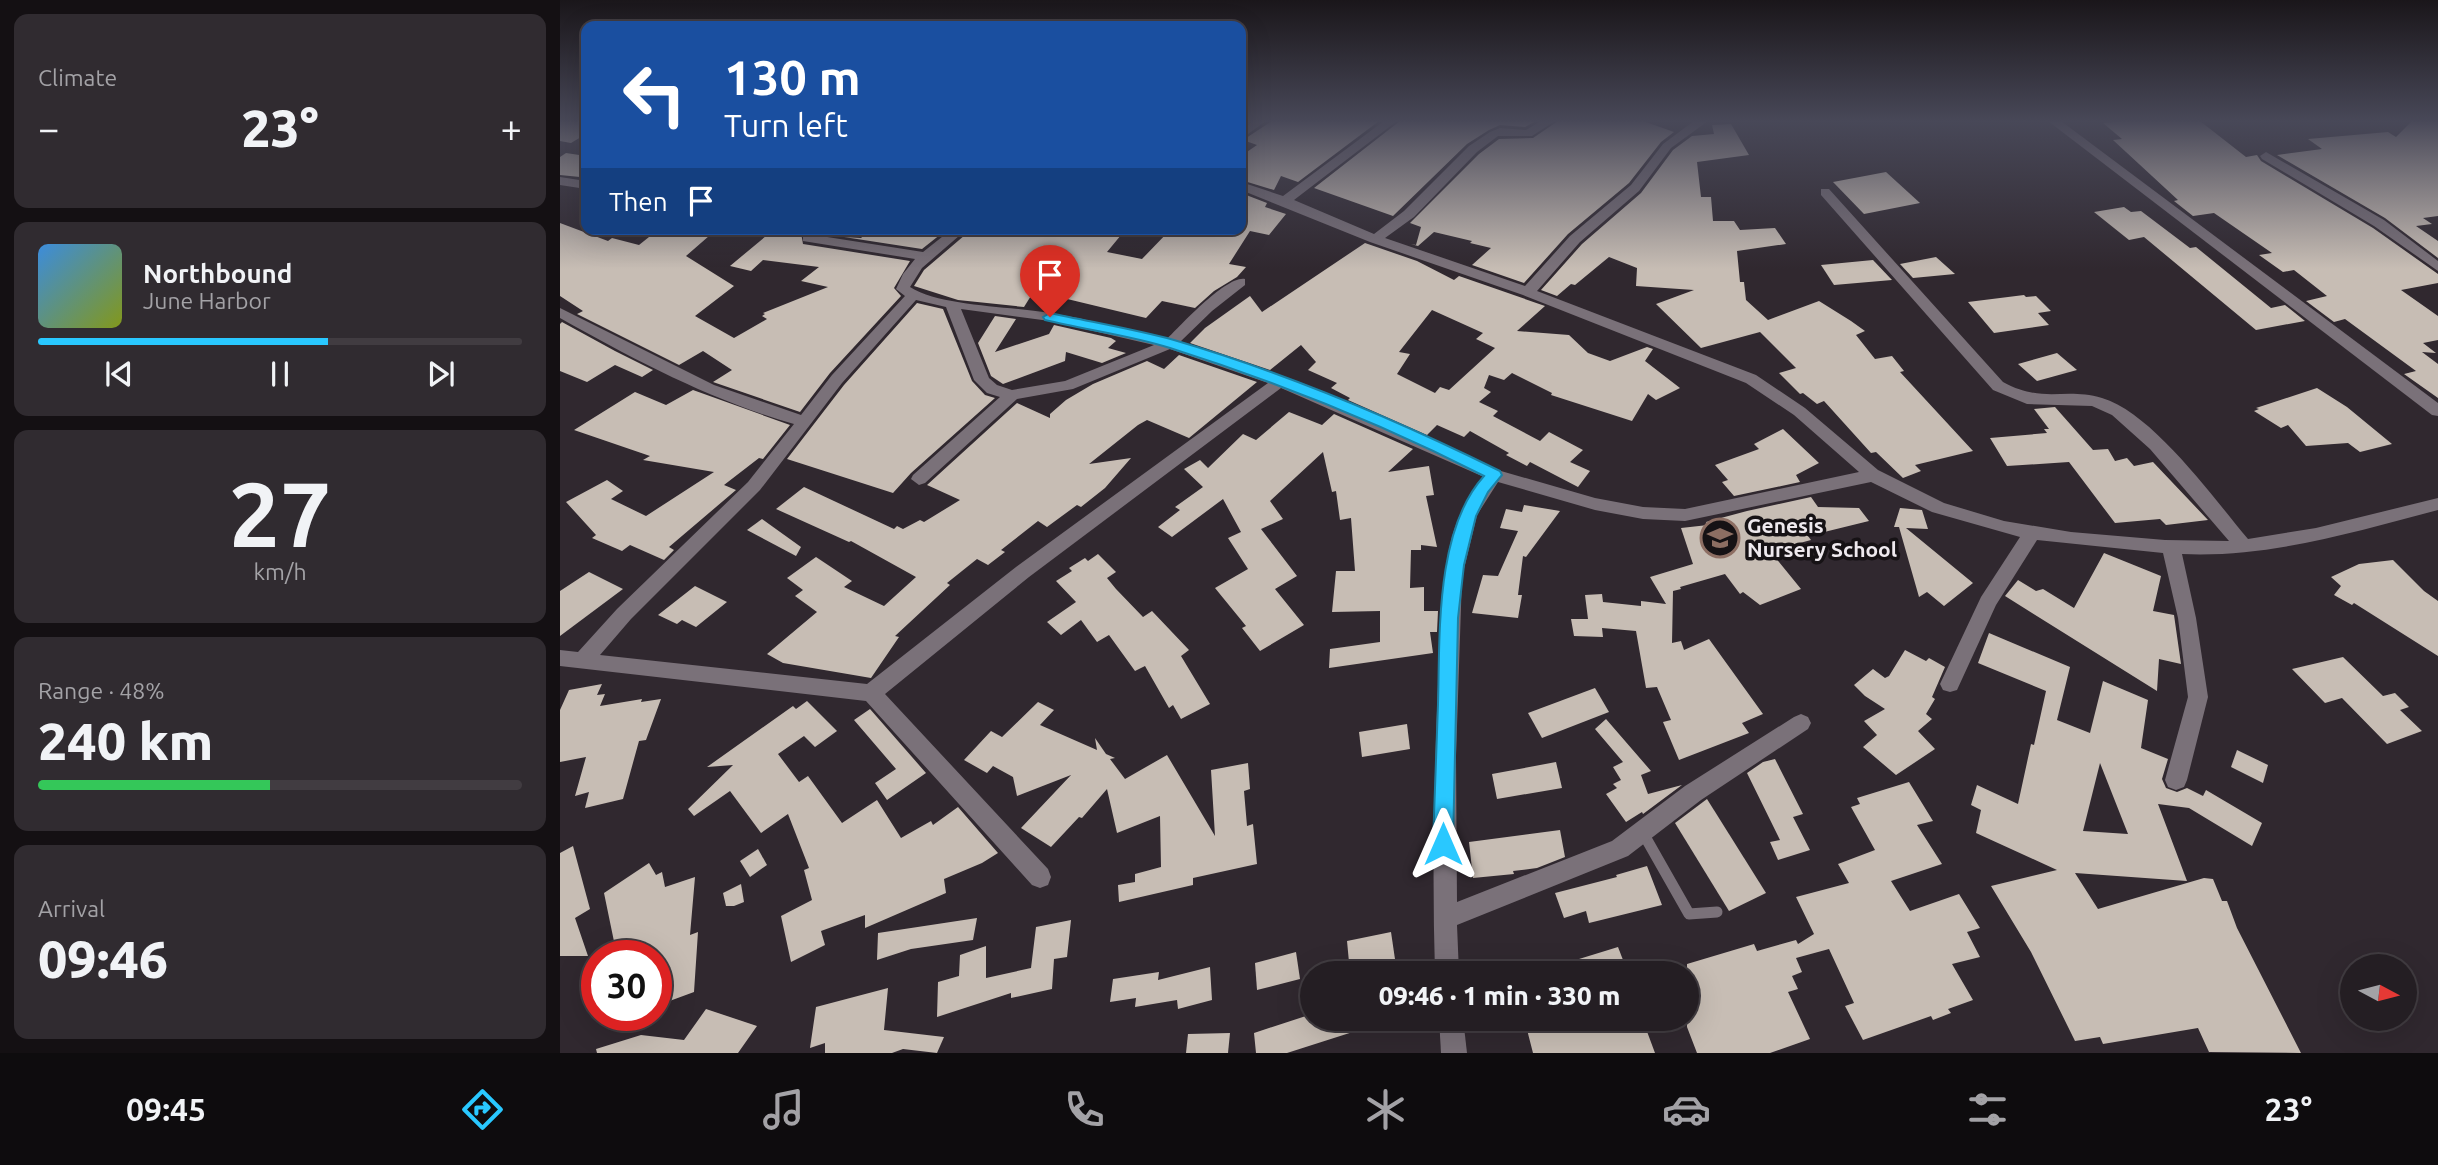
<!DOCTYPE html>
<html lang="en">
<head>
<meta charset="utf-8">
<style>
  :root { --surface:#241e23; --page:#302b30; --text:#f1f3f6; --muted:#a3a2a6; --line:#413c41; --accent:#29c8ff }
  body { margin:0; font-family:Ubuntu,sans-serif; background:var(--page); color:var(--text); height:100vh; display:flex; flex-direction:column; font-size:26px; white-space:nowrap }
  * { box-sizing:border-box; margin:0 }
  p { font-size:23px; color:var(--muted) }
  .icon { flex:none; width:38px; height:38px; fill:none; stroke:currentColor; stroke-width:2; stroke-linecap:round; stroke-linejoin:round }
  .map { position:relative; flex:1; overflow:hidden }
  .sheet { display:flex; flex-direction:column; gap:14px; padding:14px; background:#141013; width:560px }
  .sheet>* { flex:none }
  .hud { position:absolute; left:21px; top:21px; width:665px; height:214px; border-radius:14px; box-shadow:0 7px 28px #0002,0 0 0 2px var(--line); background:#1a4fa0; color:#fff; overflow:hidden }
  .needle { width:46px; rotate:97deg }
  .tools { position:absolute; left:1780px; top:954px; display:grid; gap:14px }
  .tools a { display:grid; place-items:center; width:77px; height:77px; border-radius:50%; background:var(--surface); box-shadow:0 7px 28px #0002,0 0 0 2px var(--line); font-size:35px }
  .speed { position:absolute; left:21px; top:940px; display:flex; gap:14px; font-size:35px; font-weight:700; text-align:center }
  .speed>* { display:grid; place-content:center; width:91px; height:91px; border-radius:50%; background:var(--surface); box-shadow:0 7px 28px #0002,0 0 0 2px var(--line); line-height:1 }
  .speed .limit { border:10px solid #d22; background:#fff; color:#111 }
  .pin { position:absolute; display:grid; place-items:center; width:60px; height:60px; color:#fff; margin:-72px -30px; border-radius:50% 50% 50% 0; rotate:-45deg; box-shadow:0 0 7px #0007 }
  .pin .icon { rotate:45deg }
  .me { position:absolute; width:77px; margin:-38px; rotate:0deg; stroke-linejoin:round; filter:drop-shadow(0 0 5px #0008) }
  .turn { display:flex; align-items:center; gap:24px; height:147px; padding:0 28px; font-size:32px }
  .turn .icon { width:91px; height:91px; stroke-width:2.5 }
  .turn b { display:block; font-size:49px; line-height:60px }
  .then { display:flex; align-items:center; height:66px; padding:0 28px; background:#0003; gap:14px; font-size:26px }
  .big { font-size:52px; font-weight:800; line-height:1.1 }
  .sheet .card { flex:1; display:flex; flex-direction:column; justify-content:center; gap:10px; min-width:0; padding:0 24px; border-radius:14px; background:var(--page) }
  .sheet .dial { align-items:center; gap:0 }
  .dial b { font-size:91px; line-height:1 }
  .song { display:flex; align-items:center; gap:21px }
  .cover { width:84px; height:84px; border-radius:10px; background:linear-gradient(135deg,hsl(210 70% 55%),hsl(70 70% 35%)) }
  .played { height:7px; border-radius:4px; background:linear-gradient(90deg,var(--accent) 60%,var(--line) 60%) }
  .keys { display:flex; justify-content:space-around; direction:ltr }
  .heat { display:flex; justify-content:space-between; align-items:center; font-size:38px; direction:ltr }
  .charge { height:10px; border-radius:5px; background:linear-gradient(90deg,#34c759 48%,var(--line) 0) }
  .trip { position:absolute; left:740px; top:961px; width:399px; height:70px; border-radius:35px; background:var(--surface); box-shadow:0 7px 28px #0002,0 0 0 2px var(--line); font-weight:800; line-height:70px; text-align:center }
  .menu { display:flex; height:112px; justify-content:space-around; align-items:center; background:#0e0c0e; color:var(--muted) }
  .menu .icon { width:49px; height:49px }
  .menu .selected { color:var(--accent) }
  .menu b { font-size:32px; color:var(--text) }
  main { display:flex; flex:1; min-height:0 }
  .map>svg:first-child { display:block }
</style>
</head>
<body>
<main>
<section class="sheet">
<div class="card"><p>Climate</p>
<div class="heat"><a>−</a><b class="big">23°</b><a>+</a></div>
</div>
<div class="card">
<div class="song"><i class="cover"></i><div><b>Northbound</b><p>June Harbor</p></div></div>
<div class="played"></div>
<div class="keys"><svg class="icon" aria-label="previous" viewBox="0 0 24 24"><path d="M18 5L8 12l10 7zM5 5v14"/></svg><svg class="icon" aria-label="pause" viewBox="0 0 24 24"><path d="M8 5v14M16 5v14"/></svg><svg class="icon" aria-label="next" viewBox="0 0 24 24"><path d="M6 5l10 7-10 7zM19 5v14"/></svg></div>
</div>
<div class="card dial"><b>27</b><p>km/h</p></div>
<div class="card"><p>Range · 48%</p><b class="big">240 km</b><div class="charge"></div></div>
<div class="card"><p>Arrival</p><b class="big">09:46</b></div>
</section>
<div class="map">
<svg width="1878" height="1053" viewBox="0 0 1878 1053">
  <rect width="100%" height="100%" fill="#30282f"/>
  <!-- building -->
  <g fill="#c7bdb4" fill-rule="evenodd">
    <polygon points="0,121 26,121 26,134 11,143 0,141"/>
    <polygon points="712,121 819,121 738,182 721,176 714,190 681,180 681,162 687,157 681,156 697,145 683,140"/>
    <polygon points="840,121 976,121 965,127 940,125 929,130 907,144 833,216 754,188"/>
    <polygon points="998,121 1083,121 1114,132 1101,142 1069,183 1008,234 964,283 912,265 931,248 910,243 912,241 874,232 858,246 851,244 856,245 861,227 850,223 919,154 939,139 973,138"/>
    <polygon points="1563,121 1640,121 1686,157 1697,155 1701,161 1813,228 1878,274 1878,283 1841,290 1878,316 1878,340 1863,343 1876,353 1862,352 1878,364 1878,398 1844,374 1856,371 1785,319 1774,322 1746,301 1767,296 1734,270 1723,272 1699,255 1712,253 1654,213 1633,216 1614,201 1618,200 1553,140 1562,139 1543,123"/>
    <polygon points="1852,121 1878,121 1878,216 1863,218 1872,224 1856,226 1878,241 1878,258 1825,218 1717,155 1762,149 1748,139 1828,132 1836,137"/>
    <polygon points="1171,124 1189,155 1137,162 1141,197 1151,197 1153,221 1174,221 1180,230 1215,228 1226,244 1177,251 1180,282 1184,282 1186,300 1208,320 1259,301 1291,321 1305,331 1296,335 1315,359 1332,356 1344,371 1340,372 1413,451 1355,465 1361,471 1343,478 1316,452 1311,453 1264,401 1257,404 1243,393 1240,394 1219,373 1236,368 1200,332 1141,348 1096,304 1134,290 1076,286 1077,268 1049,257 1015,285 1011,284 997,296 981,290 1022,244 1081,193 1113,150 1132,136 1154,134 1152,125"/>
    <polygon points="6,153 26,156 26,171 20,177 0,175 0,157"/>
    <polygon points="1326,172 1360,203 1304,214 1273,182"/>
    <polygon points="681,193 707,203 705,207 726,214 709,235 690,231 669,264 686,267 677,277 654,291 635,308 602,301 586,318 474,291 464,307 398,300 354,286 364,270 412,229 566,229 547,252 582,259 611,229 681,229"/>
    <polygon points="1564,207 1571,212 1581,211 1630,248 1636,247 1711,308 1725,305 1745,321 1696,330 1584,237 1569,240 1534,212"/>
    <polygon points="0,223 48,241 52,238 79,245 99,229 157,229 126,256 174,286 135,316 174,338 207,319 202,316 205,314 203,313 268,287 241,281 259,267 203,260 191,271 170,266 212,231 241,233 243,244 350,261 334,288 341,296 270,373 240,412 153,382 172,370 143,351 119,365 17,314 23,311 0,296"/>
    <polygon points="311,229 350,231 381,234 362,249 284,237 301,238"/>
    <path d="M805,243l52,18 37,19 5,-4 86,30 -28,25 52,4 19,18 22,8 37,-14 6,2 -8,12 35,27 -24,12 -8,-6 -16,27 -81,-26 1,-2 -40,-20 -8,7 -15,-5 -5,13 7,4 -12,10 19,9 -5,5 47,25 9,-9 34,18 -13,12 20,9 -12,16 -48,-25 -3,4 -21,-11 3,-2 -39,-22 -6,6 -27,-12 -10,10 -79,-35 2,-2 -19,-10 6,-5 -29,-13 8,-8 -15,-17 -31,25 -80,-27 15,-15 45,-32 12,16zM872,310l51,23 -7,6 19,9 -46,42 -9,-3 -5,6 -38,-19 13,-20 -11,-2z"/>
    <polygon points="1376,257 1395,274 1353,278 1340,264"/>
    <polygon points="1313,260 1332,280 1274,285 1261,265"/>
    <polygon points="1464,295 1466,297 1476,296 1491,311 1478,313 1489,325 1434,333 1408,302"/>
    <polygon points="357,303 383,309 412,381 425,395 435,398 351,473 333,493 227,459 284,385"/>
    <polygon points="435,316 456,319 435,352 489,334 494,325 551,338 556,341 548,348 566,353 542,363 506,352 505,361 443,384 431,376 418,343"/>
    <polygon points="2,322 55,351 93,370 82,377 55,365 27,382 0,371 0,324"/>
    <polygon points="1497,353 1517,370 1477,381 1458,364"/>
    <polygon points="619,355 697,382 629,438 587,420 578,425 529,464 571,458 545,488 521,507 517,505 487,527 478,521 441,550 445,552 428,565 417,559 387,583 390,585 335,636 339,637 311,678 223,663 207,654 257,612 235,596 243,590 227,578 256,557 292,581 284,587 324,606 356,577 291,541 289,542 216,509 244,487 334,529 337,526 343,529 360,520 364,522 400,500 367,485 457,403 490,418 490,414 506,400 533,384 587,361 604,369"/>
    <polygon points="1757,388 1787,407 1832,444 1800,452 1788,443 1746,446 1728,425 1721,428 1694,411 1699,409 1696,408"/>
    <polygon points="133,390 230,425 203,459 199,458 164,485 176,490 109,547 114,550 104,560 70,545 62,551 32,538 36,535 6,502 47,480 63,491 51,499 86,516 154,472 83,460 90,456 14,430 75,392 106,405"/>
    <polygon points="1495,407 1533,450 1548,449 1555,461 1567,458 1574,466 1593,462 1648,520 1606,525 1600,519 1555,523 1509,462 1447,466 1430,438 1487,433 1484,429 1489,429 1474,409"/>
    <polygon points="729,412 762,425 774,414 853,449 828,472 869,466 874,495 866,496 877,547 861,545 861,550 851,550 850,588 864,587 864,611 878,611 877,632 870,632 873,653 769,668 770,649 820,642 820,611 772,612 776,571 795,571 791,518 780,520 776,491 772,492 763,452 710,501 723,519 701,529 737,576 715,589 744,625 700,651 682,628 686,626 655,588 688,569 668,538 681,532 663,499 612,537 598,527 620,510 615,507 643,487 624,469 640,460 648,468 683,434 696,440"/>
    <polygon points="1223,429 1259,463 1236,475 1240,482 1174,496 1162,482 1168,480 1155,465 1199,449 1194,444"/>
    <polygon points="1251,497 1258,507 1299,508 1309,521 1248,536 1251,540 1225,547 1226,550 1215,553 1218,556 1215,557 1241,589 1200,605 1183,592 1180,594 1165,574 1120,587 1121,589 1113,591 1112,643 1121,641 1124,650 1149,639 1203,714 1182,723 1189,733 1119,760 1103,722 1111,720 1097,687 1086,688 1076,631 1042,628 1043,637 1014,636 1011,619 1028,619 1025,595 1042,594 1043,602 1081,606 1081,601 1106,604 1090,577 1133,564 1121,528 1148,525 1146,522 1187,511"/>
    <polygon points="964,505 1000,511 966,557 963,556 958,595 962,595 958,618 912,613 923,575 938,576 958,531 940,528 946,509 962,512"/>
    <polygon points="1340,508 1362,510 1368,529 1346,528 1413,583 1384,606 1367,592 1359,597 1339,527 1334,527"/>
    <polygon points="202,519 241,547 236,556 187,530"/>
    <polygon points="1544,553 1601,576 1593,611 1614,615 1621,664 1599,659 1597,691 1445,596 1458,580 1476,591 1483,589 1514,608"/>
    <polygon points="538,554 556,572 547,578 556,589 583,617 592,611 629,650 621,656 650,704 621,719 613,705 609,708 585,666 575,671 549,635 537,642 521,620 501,635 487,622 516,602 496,581 512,571 509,568 525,558 528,561"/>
    <polygon points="1833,560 1864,591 1878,601 1878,656 1794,603 1792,605 1774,595 1781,586 1771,577 1799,564"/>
    <polygon points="29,572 63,589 0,636 0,591"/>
    <polygon points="135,586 167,602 136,627 122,620 117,624 98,615"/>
    <path d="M1429,633l81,34 -13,53 33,13 13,-52 45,19 -7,48 27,11 -6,20 4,9 11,4 10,-4 16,8 3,-6 56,33 -10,23 -63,-38 -31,-4 29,77 -112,-8 23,36 106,-31 9,1 9,22h5l10,27 64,125 -92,-1 -11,-24 -95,16 -3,-7 -25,4 -44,-89 -40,-66 66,-16 -81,-37 5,-23 -10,-5 6,-20 41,19 13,-60 3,1 12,-54 -68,-28zM1540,763l28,71 -45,-3z"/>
    <polygon points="1345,650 1366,661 1369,658 1385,667 1372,697 1375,699 1366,714 1372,719 1358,731 1375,749 1336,775 1303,747 1317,735 1304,721 1325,709 1305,696 1294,685 1313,669 1325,678 1329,676"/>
    <polygon points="1783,657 1823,696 1835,693 1849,707 1840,710 1862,731 1827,744 1782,698 1765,703 1732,669"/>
    <polygon points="42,684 37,695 45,694 40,706 82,699 81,702 101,699 86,740 79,741 63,799 25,808 29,792 15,796 26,757 0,762 0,710 9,690"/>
    <polygon points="1035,688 1049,712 982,738 968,713"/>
    <polygon points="247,701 277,731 255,747 244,736 218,754 239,782 248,776 282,823 317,800 341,838 371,821 373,825 398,807 438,853 422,863 384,879 386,893 305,928 305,915 261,931 265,945 231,962 221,916 252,900 244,870 249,868 228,814 201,833 170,791 134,816 128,809 173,765 147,767 233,706 236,709"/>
    <polygon points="478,702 494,710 480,725 537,750 535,738 546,754 555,758 550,759 565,779 607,755 655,836 651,770 688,763 690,789 684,791 687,826 693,824 697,864 633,878 633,885 559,902 558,885 575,882 575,874 601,867 600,816 557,833 547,789 522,818 519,817 491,847 461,828 511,775 457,796 453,777 433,766 427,773 404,760 431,731 442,737"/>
    <polygon points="310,709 366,773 327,800 315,783 336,769 294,720"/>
    <polygon points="1046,719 1091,771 1081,775 1088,794 1122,785 1083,814 1082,812 1066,822 1046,794 1057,788 1053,784 1061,780 1053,767 1063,762 1035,729"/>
    <polygon points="847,724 850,749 802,757 799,732"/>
    <polygon points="1677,750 1708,765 1703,783 1671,767"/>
    <polygon points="1215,759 1243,814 1233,817 1250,850 1218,860 1210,842 1220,840 1187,773 1203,762"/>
    <polygon points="996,762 1002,788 937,799 932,774"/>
    <polygon points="1349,782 1373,821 1357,825 1382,864 1331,881 1350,911 1399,894 1420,928 1407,932 1420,957 1392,964 1413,1000 1388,1009 1391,1013 1373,1020 1371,1016 1303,1040 1285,1006 1294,1003 1269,949 1236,958 1242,972 1232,976 1238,989 1228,992 1250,1039 1210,1053 1137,1053 1127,1027 1127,964 1194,944 1197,951 1236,940 1238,944 1254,934 1236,897 1289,883 1278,864 1315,850 1291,807 1300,804 1297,798"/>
    <polygon points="1147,799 1206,893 1169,911 1115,823"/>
    <polygon points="1000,830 1005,857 977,868 953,871 954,874 913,878 909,842"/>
    <polygon points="13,846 30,909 15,918 28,956 0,956 0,853"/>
    <polygon points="198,849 207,865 190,877 180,861"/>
    <polygon points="89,863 96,875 102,872 105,887 135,877 130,935 138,932 134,992 96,1006 96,956 57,956 44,893"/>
    <polygon points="1087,866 1102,905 1029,923 1026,911 1004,918 995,893 1057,877 1056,875"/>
    <polygon points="181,884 184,902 174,906 166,906 163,893"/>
    <polygon points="417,918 413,940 351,949 317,960 318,933"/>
    <polygon points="511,920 507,957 494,959 492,989 451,998 451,993 377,1017 378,982 399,976 400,955 426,946 426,978 471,968 476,927"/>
    <polygon points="831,932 836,966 806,973 790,973 787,941"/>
    <polygon points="1058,947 1068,973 1024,973 1019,959"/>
    <polygon points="736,952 740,979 697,990 695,963"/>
    <polygon points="650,967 652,1000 618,1009 617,1000 575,1007 576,998 550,1002 553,979 599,972 598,980"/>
    <polygon points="328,988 324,1030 384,1037 377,1053 343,1049 332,1053 265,1053 265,1043 250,1048 256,1007"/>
    <polygon points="146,1009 197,1026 178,1053 37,1053 36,1049 81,1035 124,1040"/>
    <polygon points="752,1014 752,1018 823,1018 824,1022 727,1053 696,1053 694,1033"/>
    <polygon points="964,1018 1005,1018 1009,1030 1047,1018 1082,1018 1095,1053 973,1053"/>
    <polygon points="670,1033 668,1053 626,1053 628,1034"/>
  </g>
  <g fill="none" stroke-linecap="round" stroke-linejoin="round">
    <!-- lane -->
    <polyline stroke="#7a7179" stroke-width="11" points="1083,833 1129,914 1157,912"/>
    <!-- street -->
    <g fill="#7a7179" fill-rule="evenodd">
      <polygon points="693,121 706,121 681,139 681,131"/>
      <path d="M824,121h13l-103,79 80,34 30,-23 65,-65 21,-14 10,-4 26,2 15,-9h14l-23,15h-34l-21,16 -63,65 -29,21 140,48 45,-50 61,-51 32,-41 31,-23h14l-37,27 -32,43 -59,51 -43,49 219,84 49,33 73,62 66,33 60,18 67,11 94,8 64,1 -79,-92 -38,-34 -20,-9 -65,-2 -34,-14 -172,-195v-6h8l174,193c40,22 61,5 99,16 51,15 112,101 146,141l68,-11 122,-30v12c-84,22 -169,48 -256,44l14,64 12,79 -21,83 -3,7 -8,3 -8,-3 -3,-7 23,-83 -10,-79 -15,-65 -126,-13 -41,65 -39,85 -7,2 -7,-2 -3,-6 41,-87 39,-60 -88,-25 -61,-30 -186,39 -42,-2 -48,-9 -97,-28 -21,33 -15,62 -6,179 1,146 155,-61 73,-55 109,-69 7,-3 7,3 3,6 -3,6 -107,71 -73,56 -171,69 2,48h-24c-3,-96 -1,-192 3,-288 2,-49 1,-99 14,-148 6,-22 17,-42 32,-60l-203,-89 -252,189 -144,117 163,175 3,8 -3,8 -8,3 -8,-3 -166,-184 -306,-35v-16l18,2 39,-43 131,-127 46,-58c-84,-24 -159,-64 -234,-106v-10l154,77 87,30 31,-40 73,-79 -9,-7 7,-15 12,-15 -112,-18v-6l5,-1 115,18 29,-23h15l-45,39 -12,19c32,20 101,19 139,26 40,6 79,17 118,26 14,-14 60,-64 78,-60v6l-33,26 -32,31 136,47 185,82 94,27 48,9 42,2 174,-37 -65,-57 -48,-32 -223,-88 -153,-53 -129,-52v-8l42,14zM356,300l30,7 28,73 13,13 13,4 -87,78 -2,4 8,6 6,-2 92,-84 56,-10 97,-40 98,34 -252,184 -149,117 -267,-29 31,-36 129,-129 82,-107zM401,309l89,12 104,24 -89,36 -53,9 -15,-5 -8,-7z"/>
      <polygon points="1488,121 1501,121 1878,403 1878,416 1872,415"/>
      <polygon points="1706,152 1824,220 1878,261 1878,271 1814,226 1702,159 1700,156"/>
      <polygon points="0,177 26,181 26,189 0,185"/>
      <polygon points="879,1018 903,1018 907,1053 881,1053"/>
    </g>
  </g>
  <!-- sky -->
  <linearGradient id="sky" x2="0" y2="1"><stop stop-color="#1a161a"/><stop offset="0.45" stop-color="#484858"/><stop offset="1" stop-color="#484858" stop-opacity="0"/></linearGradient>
  <rect width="1878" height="269" fill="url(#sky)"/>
  <!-- route -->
  <path fill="#29c8ff" stroke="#1b82a6" stroke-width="2" d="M490,313c41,9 84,16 124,27 109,32 225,81 326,131l2,4 -14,17 -12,24 -12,49 -6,53 -5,226 -3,7 -7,3 -7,-3 -3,-7c2,-46 3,-93 5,-140 2,-69 -3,-174 46,-228 -100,-51 -207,-94 -314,-128 -41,-13 -84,-18 -125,-28l-2,-3z"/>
  <!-- icons -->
  <defs>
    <symbol id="school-ring" viewBox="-11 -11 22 22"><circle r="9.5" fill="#161215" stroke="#8d6e63" stroke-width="1.5"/><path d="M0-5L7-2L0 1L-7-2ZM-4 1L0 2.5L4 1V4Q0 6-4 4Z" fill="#8d6e63"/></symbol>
  </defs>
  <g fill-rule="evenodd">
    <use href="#school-ring" x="1138" y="516" width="44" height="44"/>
  </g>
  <g text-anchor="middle" stroke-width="7" stroke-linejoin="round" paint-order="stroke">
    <!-- poi labels -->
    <g font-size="21" font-weight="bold" fill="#eee9ee" stroke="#161215" text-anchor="start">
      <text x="1187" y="533">Genesis<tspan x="1187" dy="24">Nursery School</tspan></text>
    </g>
  </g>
</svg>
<div class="tools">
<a><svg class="needle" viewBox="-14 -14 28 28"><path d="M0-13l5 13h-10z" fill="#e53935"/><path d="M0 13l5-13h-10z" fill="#a3a2a6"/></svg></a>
</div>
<div class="speed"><div class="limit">30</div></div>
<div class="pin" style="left:490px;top:317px;background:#d93025"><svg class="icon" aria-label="arrive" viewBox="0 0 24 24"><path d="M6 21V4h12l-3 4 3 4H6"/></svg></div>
<svg class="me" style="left:883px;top:844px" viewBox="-20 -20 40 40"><path d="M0-17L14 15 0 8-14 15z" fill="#29c8ff" stroke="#fff" stroke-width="4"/></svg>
<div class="trip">09:46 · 1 min · 330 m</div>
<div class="hud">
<div class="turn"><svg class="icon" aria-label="left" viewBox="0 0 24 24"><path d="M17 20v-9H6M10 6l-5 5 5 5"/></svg><div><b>130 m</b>Turn left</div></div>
<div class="then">Then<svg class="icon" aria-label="arrive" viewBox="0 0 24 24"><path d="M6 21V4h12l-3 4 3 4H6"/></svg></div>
</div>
</div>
</main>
<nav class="menu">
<b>09:45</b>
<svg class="icon selected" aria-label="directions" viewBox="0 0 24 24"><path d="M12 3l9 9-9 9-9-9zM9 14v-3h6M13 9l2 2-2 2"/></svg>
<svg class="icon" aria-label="music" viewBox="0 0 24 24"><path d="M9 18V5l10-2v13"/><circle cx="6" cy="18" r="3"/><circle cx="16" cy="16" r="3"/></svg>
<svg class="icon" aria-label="phone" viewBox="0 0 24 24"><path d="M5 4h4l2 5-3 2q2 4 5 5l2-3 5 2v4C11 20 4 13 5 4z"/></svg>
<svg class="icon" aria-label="climate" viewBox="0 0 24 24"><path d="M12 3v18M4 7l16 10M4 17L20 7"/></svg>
<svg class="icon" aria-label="car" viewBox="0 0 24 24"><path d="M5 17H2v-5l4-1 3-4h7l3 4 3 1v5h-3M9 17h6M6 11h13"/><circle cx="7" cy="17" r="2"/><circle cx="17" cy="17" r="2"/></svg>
<svg class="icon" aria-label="filters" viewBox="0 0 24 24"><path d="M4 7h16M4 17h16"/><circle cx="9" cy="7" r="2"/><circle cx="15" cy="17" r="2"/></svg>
<b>23°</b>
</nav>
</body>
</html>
